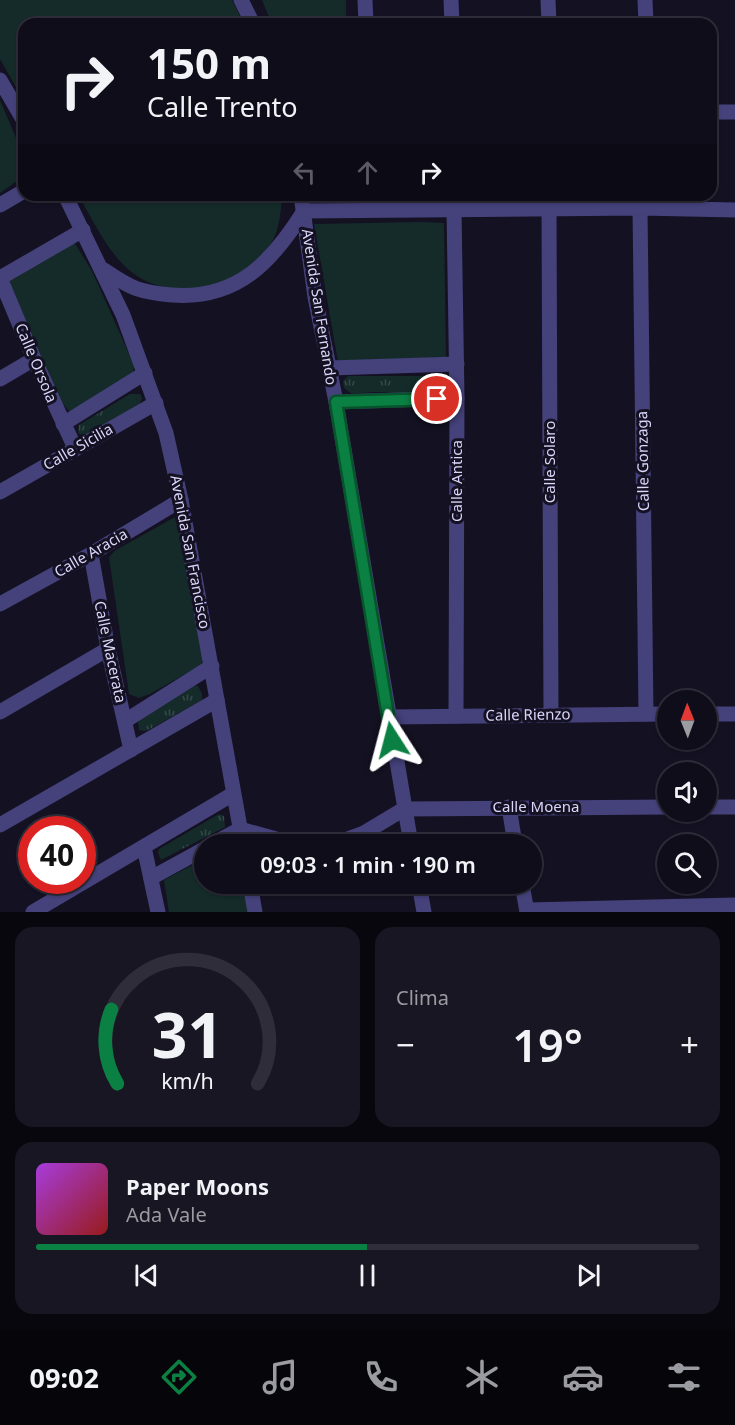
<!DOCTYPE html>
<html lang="es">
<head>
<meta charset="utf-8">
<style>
  :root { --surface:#0f0d1a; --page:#181623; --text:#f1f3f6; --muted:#9b9ca2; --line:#2f2d39; --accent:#0b8043 }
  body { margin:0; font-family:"Noto Sans",sans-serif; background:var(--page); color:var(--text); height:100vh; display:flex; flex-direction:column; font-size:22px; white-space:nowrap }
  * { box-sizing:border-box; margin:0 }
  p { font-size:20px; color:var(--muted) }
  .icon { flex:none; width:33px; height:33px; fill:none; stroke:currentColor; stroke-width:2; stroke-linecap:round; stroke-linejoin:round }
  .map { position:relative; height:912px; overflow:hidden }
  .sheet { display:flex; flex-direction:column; gap:15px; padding:15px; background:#08070e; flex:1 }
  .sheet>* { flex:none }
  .hud { position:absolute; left:18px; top:18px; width:699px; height:183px; border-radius:18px; box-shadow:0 2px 4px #0004,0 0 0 2px var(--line); background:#0f0d1a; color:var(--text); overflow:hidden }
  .needle { width:39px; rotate:359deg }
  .controls { position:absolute; left:657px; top:690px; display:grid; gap:12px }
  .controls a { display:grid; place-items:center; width:60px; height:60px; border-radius:50%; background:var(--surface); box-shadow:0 2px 4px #0004,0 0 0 2px var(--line); font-size:30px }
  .speed { position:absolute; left:18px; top:816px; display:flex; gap:12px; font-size:30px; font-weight:700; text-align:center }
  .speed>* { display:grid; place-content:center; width:78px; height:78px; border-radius:50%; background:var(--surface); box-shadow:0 2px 4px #0004,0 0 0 2px var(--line); line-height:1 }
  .speed .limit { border:9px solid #d22; background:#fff; color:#111 }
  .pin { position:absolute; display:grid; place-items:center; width:51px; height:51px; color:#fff; margin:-26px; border:3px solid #fff; border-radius:50%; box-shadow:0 2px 6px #0007 }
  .me { position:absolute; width:66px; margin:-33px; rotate:351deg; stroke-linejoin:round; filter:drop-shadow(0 0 4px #0008) }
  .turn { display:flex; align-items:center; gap:21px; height:126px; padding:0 30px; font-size:27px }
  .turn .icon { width:78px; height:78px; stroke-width:2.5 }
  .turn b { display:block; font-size:42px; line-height:51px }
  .lanes { display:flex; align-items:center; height:57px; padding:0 30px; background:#0003; justify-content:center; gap:30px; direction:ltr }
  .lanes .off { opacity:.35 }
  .big { font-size:45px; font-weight:600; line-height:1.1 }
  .sheet .tile { flex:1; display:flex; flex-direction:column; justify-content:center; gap:9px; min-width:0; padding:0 21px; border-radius:18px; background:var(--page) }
  .sheet .dial { align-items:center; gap:0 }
  .dial svg { height:156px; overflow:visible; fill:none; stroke:var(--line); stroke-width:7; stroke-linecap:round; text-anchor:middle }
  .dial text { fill:var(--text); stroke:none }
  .song { display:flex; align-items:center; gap:18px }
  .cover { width:72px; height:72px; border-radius:9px; background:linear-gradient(135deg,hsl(280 70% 55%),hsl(0 70% 35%)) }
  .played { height:6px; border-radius:3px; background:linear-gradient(90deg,var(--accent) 50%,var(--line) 50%) }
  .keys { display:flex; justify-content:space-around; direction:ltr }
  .heat { display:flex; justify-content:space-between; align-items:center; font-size:33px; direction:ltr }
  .sheet .tiles { flex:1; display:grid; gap:15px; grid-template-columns:1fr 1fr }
  .tile:last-child { grid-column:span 2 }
  .trip { position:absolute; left:194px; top:834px; width:348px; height:60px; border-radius:30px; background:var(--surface); box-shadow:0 2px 4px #0004,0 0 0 2px var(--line); font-weight:600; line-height:60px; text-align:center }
  .dock { display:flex; height:96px; justify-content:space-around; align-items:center; background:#06050a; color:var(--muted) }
  .dock .icon { width:42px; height:42px }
  .dock .selected { color:var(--accent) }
  .dock b { font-size:27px; color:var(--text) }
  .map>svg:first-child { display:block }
</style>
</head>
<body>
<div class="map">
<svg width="735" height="912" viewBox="0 0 735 912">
  <defs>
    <pattern id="grass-tufts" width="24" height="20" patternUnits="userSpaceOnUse" patternTransform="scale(1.5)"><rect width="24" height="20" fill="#142b2a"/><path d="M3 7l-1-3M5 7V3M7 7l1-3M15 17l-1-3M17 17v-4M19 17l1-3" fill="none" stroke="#36494a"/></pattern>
  </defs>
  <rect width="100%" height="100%" fill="#141122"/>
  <!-- grass -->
  <g fill="url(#grass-tufts)">
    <polygon points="348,376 443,376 445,384 443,390 434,393 373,392 352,394 344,388 343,381"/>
    <polygon points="130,394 140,394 142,398 139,406 91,433 83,436 78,433 79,425"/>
    <polygon points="194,686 198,686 202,694 202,700 150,729 144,731 139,730 138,722 140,718"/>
    <polygon points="219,814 224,816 225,827 161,860 158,853 159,849"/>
  </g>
  <!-- park -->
  <g fill="#142b2a">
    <polygon points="0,0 232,0 244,24 24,24 24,101 0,59"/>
    <polygon points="262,0 346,0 346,24 272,24"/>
    <polygon points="0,100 21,150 24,153 24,176 0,193"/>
    <path d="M78,195h204c-1,15 -2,31 -9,45 -23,46 -93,64 -136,36 -28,-19 -42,-53 -59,-81z"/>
    <polygon points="421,222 444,223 446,357 338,362 314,224"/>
    <polygon points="74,242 92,271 134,365 133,374 77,409 69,411 60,400 8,282"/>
    <polygon points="177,516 203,660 201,665 150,694 139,698 129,694 109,557 116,550"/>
    <polygon points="204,859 204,884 243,884 248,912 169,912 164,880"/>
  </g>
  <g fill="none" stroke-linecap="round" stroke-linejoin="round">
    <!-- minor -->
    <g stroke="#44417b" stroke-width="15">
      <polyline points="241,0 253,24"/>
      <polyline points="365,0 366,24"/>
      <polyline points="451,0 452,24"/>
      <polyline points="548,0 549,24"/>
      <polyline points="645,0 646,24"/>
      <polyline points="0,80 24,121"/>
      <polyline points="711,112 735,112"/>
      <polyline points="65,195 123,315 166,433 181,500 243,844"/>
      <polyline points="301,195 315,297 336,402 411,844"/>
      <polyline points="0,205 24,191"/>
      <polyline points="640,208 646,714"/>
      <polyline points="549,209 551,715"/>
      <polyline points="454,210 457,398 456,716"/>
      <path d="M104,270c28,19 35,22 68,25 65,5 100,-33 132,-84l336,-3 95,2"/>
      <polyline points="0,278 34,359 75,448"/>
      <polyline points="0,278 83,230"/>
      <polyline points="329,368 457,364"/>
      <polyline points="0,379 34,359"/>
      <polyline points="336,402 457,398"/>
      <polyline points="63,424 145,373"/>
      <polyline points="0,492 156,403"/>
      <polyline points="91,554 108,649 131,750"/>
      <polyline points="0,604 91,554 181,500"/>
      <polyline points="0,712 108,649"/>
      <polyline points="706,714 735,714"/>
      <polyline points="389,717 668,714"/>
      <polyline points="125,721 212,666"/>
      <polyline points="509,807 515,844"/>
      <polyline points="706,807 735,807"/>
      <polyline points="0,825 217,700"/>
      <polyline points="212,844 240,829 294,844"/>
      <polyline points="319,844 342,841 364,833 404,809 668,807"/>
      <polyline points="144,847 158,912"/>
      <polyline points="151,878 204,849"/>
      <polyline points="250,884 255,912"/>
      <polyline points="419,884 424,912"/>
      <polyline points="522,884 527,912"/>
      <polyline points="527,910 735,905"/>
      <polyline points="33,912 233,794"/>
    </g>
  </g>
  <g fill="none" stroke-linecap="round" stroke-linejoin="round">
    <defs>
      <polyline id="route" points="392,740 336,402 437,399"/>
    </defs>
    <!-- route casing -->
    <use href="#route" stroke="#07532c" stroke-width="15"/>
    <!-- route -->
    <use href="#route" stroke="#0b8043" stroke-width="10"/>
  </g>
  <g text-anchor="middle" stroke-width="6" stroke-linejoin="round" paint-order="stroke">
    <!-- street labels -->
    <g font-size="15" fill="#dbd6fa" stroke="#141122">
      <text transform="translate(319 307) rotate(81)" y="5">Avenida San Fernando</text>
      <text transform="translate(36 363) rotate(67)" y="5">Calle Orsola</text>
      <text transform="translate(78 447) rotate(-30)" y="5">Calle Sicilia</text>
      <text transform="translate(643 461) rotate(-91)" y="5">Calle Gonzaga</text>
      <text transform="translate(550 462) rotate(-90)" y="5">Calle Solaro</text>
      <text transform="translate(457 481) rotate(-90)" y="5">Calle Antica</text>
      <text transform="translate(190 552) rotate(79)" y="5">Avenida San Francisco</text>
      <text transform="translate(91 553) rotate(-30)" y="5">Calle Aracia</text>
      <text transform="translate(110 652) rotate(78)" y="5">Calle Macerata</text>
      <text transform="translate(528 715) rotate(-1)" y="5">Calle Rienzo</text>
      <text x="536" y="812">Calle Moena</text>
    </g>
  </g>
</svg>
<div class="controls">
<a><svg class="needle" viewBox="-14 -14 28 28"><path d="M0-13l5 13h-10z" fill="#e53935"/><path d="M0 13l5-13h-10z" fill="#9b9ca2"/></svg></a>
<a><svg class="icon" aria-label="sound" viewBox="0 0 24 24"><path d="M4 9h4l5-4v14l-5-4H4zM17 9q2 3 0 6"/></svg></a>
<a><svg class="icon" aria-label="search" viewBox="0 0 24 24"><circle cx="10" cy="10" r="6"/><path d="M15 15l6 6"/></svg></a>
</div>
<div class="speed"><div class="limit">40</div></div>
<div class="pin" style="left:437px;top:399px;background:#d93025"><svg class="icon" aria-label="arrive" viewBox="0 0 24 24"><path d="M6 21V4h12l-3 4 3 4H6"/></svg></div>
<svg class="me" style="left:392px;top:740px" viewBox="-20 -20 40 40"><path d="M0-17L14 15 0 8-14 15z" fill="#0b8043" stroke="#fff" stroke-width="4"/></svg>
<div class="trip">09:03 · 1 min · 190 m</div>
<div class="hud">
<div class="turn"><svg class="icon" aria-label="right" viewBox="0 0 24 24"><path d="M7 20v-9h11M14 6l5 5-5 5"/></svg><div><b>150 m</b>Calle Trento</div></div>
<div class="lanes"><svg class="icon off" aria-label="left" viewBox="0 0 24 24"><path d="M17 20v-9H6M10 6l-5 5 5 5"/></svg><svg class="icon off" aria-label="ahead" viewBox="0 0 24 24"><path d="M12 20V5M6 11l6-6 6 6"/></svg><svg class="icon" aria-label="right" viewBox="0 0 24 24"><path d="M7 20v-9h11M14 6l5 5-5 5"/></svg></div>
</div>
</div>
<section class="sheet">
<div class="tiles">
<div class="tile dial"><svg viewBox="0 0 100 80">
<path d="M14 69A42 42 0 1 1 86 69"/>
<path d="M14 69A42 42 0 0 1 11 31" stroke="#0b8043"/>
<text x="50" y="56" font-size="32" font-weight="700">31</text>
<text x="50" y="72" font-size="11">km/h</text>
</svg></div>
<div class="tile"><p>Clima</p>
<div class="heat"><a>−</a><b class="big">19°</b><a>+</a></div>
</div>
<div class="tile">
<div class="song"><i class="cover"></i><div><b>Paper Moons</b><p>Ada Vale</p></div></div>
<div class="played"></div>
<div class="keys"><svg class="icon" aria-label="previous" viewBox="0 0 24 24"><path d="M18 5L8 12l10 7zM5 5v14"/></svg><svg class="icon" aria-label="pause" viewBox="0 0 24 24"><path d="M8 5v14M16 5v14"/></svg><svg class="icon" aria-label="next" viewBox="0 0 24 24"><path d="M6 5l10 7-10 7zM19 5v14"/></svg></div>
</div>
</div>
</section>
<nav class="dock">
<b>09:02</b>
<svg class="icon selected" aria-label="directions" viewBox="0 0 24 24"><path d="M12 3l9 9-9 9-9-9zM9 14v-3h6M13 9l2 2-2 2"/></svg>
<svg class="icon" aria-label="music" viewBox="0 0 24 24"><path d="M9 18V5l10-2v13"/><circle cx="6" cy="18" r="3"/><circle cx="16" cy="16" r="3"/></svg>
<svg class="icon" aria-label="phone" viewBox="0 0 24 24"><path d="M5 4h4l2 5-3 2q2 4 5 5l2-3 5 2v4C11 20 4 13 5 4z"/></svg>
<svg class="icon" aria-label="climate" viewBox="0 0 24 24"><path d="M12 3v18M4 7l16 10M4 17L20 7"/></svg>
<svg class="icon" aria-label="car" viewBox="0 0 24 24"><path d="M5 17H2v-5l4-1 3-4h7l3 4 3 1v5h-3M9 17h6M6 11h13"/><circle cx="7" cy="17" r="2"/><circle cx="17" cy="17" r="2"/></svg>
<svg class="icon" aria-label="filters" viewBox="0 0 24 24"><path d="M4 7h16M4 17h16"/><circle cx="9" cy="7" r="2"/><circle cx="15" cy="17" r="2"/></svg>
</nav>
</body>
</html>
